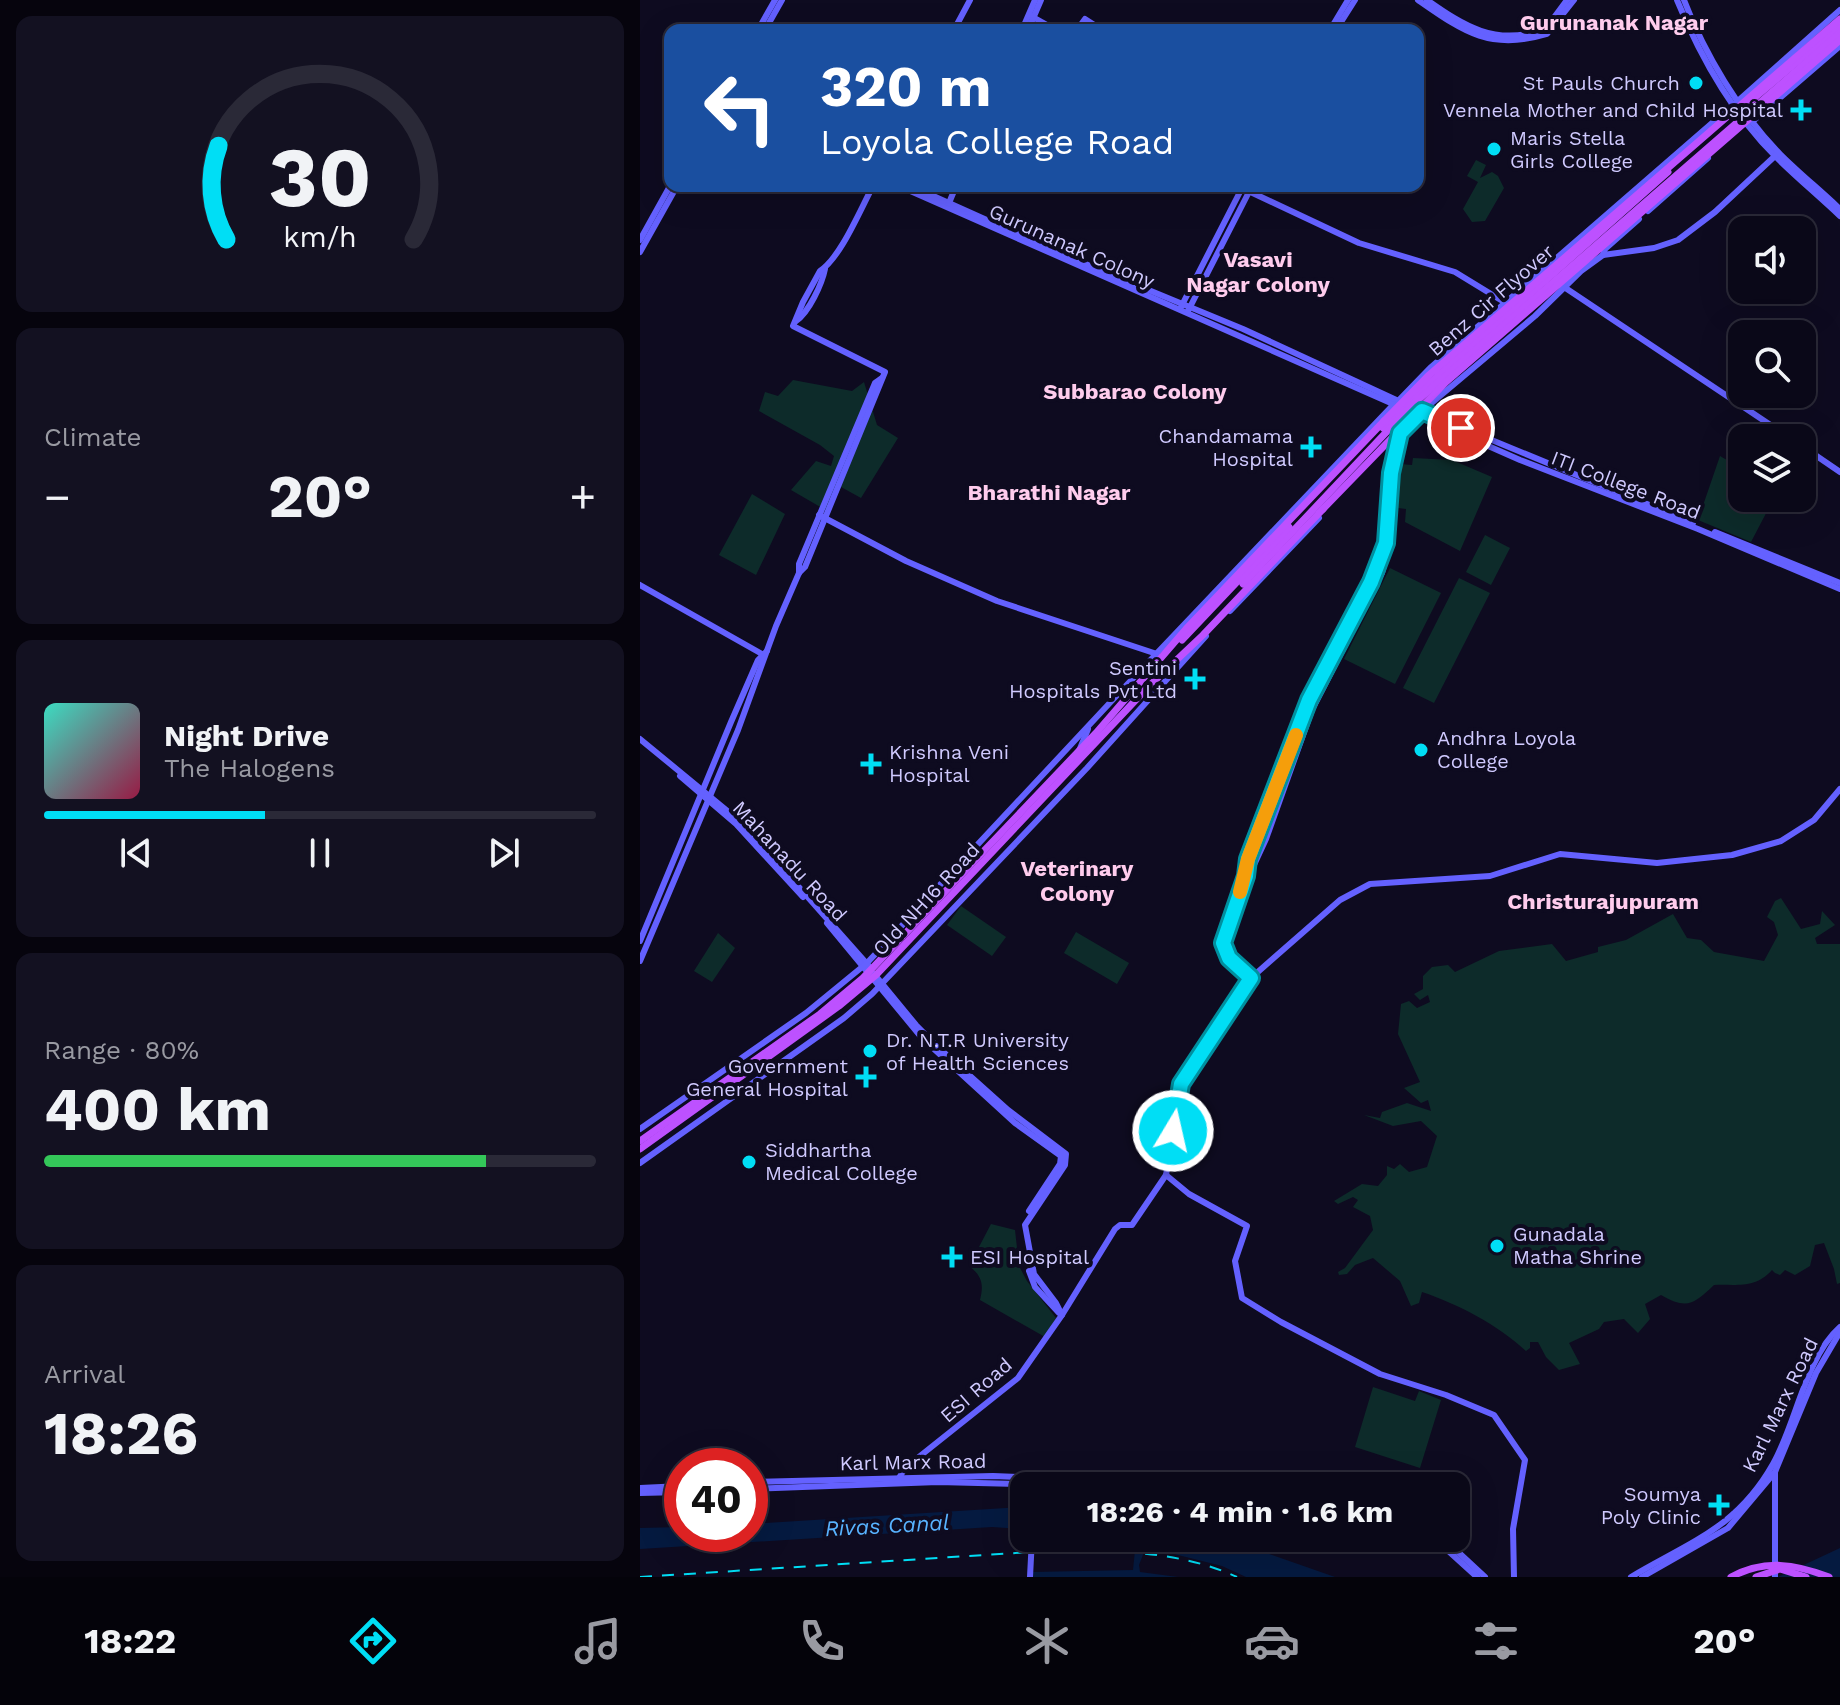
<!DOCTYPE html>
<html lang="en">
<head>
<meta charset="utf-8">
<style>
  :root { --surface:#0a0818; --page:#131121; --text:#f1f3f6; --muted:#999aa2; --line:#2a2937; --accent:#00def5 }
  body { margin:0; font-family:"Work Sans",sans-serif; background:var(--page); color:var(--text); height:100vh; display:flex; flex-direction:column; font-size:30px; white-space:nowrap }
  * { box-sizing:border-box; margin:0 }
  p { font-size:26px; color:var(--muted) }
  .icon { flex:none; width:44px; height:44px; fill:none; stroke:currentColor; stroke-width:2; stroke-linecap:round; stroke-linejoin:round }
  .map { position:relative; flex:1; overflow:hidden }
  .details { display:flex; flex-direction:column; gap:16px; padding:16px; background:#06040d; width:640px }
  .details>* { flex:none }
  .guide { position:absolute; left:24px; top:24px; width:760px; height:168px; border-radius:16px; box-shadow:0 8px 32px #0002,0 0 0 2px var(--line); background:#1a4fa0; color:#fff; overflow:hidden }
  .buttons { position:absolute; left:1088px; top:216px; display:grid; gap:16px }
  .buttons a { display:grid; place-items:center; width:88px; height:88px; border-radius:16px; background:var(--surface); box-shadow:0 8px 32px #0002,0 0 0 2px var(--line); font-size:40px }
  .speed { position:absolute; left:24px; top:1448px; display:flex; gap:16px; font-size:40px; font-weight:700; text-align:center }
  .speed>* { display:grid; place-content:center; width:104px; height:104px; border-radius:50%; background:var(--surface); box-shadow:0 8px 32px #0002,0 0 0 2px var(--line); line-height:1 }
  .speed .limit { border:12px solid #d22; background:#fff; color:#111 }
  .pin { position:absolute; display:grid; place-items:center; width:68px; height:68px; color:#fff; margin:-34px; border:4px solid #fff; border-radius:50%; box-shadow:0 2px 8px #0007 }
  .me { position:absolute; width:88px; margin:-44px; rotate:9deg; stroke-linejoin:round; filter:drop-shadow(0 0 6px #0008) }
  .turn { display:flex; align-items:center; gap:28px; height:168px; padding:0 24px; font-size:36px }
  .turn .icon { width:104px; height:104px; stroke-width:2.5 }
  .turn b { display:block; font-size:56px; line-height:68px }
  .big { font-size:60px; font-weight:700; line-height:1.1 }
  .details .tile { flex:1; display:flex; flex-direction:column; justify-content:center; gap:12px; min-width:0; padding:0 28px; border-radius:16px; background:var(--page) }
  .details .dial { align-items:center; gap:0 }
  .dial svg { height:208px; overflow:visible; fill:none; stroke:var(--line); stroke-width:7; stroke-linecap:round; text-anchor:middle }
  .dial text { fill:var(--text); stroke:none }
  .song { display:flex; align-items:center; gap:24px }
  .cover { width:96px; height:96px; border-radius:12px; background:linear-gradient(135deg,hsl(170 70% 55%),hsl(340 70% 35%)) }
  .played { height:8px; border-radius:4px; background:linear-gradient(90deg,var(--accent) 40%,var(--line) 40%) }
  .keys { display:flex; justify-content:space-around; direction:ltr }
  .heat { display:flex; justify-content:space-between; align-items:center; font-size:44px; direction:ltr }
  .charge { height:12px; border-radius:6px; background:linear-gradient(90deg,#34c759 80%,var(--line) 0) }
  .trip { position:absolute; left:370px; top:1472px; width:460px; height:80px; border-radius:16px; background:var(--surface); box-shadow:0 8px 32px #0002,0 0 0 2px var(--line); font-weight:700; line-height:80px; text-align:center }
  .tab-bar { display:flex; height:128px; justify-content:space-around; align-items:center; background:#04030a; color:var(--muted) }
  .tab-bar .icon { width:56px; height:56px }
  .tab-bar .selected { color:var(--accent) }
  .tab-bar b { font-size:36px; color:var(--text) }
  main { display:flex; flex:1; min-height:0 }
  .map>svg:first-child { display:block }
</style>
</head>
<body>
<main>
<section class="details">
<div class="tile dial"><svg viewBox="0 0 100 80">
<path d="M14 69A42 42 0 1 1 86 69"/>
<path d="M14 69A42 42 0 0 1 11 33" stroke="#00def5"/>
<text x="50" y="56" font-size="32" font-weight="700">30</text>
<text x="50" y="72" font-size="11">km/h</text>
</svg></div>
<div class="tile"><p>Climate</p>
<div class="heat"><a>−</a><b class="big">20°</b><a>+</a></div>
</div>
<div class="tile">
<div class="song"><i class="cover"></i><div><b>Night Drive</b><p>The Halogens</p></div></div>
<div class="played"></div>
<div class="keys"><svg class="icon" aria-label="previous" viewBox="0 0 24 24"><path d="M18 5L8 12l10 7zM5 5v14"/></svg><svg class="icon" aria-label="pause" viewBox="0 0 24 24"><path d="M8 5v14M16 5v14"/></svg><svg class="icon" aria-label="next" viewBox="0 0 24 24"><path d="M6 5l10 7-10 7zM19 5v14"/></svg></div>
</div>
<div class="tile"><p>Range · 80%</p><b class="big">400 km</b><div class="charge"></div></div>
<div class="tile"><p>Arrival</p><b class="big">18:26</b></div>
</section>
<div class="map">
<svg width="1200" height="1577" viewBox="0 0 1200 1577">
  <rect width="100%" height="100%" fill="#0e0b20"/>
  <!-- green -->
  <g fill="#0d2b2a">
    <polygon points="836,160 846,165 840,178 852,172 858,176 864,188 845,221 832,222 823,209 838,182 827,176"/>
    <polygon points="153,380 212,391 224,382 237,425 258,438 221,498 201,487 189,512 151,490 176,461 191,466 194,456 180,445 119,411 125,392 138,396"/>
    <polygon points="1080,456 1102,469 1102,498 1134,498 1111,542 1058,520"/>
    <polygon points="773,458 812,460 852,477 820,551 765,522 766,509 758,508 760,464 772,465"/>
    <polygon points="112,494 145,514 116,575 79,555"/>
    <polygon points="845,535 870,548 851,585 826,572"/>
    <polygon points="750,568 801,593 755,684 704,659"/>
    <polygon points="819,578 850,593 794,703 763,688"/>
    <path d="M1141,898l20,31 19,-5 2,-13 13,14 -20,13 2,6h23v339l-3,1 -3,-15 -10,-26 -9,2 -5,21 -15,9 -10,-5 -5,5 -5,-2 -3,-3c-17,19 -34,14 -58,15 -20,19 -27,25 -53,10l-16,9 5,15 -12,14 -14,-14 -20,3 -5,7 -30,14 11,21 -21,6 -13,-13 -8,-15h-8v6l-4,3c-28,-26 -68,-47 -104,-59l-3,11 -8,3 -11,-25 -27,-23 -18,7 -8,9 -8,1 -1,-3 7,-4 28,-38 -3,-14 -17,-9 5,-7 -5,-3 -15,7 -4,-3 28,-17 16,2 9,-11v-9l7,3 6,-5 9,8 18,-5 10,-31 -16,-15 -28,5 -29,-11 16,3 2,-6 25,-9 24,8 -3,-11 -7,3 -17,-15 16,-6 -22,-48 3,-30 8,-3 8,7 13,-6 -2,-7 -8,5 -6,-6 9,-5v-13l9,-9 16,-2 7,7 44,-21 53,-7 14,17 32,-9v-5l28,-7 47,-26 14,24 14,2 13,12 50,9 14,-26 -4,-13 -7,-5 8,-16z"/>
    <polygon points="321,906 366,937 352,956 307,925"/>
    <polygon points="436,932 489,963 477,984 424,953"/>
    <polygon points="78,933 95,948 72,982 54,971"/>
    <path d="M351,1224l24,6 4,36 8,15 29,37 -11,19 -65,-37c4,-16 2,-24 -11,-34z"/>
    <polygon points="733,1387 775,1401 779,1391 801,1400 780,1468 715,1447"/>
  </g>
  <!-- water -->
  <g fill="#051a40">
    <polygon points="384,1507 384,1529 352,1527 0,1549 0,1528 42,1527 42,1534 110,1534 110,1524"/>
    <polygon points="472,1538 583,1538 695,1577 606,1577 582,1566 506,1547 499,1565 500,1572 538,1577 392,1577 392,1572 493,1570 496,1540"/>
    <polygon points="1200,1548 1200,1577 1138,1577"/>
  </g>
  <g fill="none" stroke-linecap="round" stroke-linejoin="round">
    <!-- secondary -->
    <g stroke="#6461ff" stroke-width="6">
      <path d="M778,0c46,32 72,51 129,34l27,-34"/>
      <path d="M787,0c37,26 68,46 115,30l5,-3 20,-27"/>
      <path d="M1037,0c23,56 56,114 99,157 20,20 43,39 64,59"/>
      <path d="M1044,0c20,53 56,113 96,154 19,19 40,36 60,55"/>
      <polyline points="391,16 416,30"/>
      <polyline points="118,30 135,0"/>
      <polyline points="125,30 142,0"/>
      <polyline points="314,30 330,0"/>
      <polyline points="382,30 395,0"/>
      <polyline points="388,30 401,0"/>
      <polyline points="437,30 445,19 462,30"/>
      <polyline points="690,30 708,0"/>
      <polyline points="696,30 715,0"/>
      <polyline points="1099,100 1200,10"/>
      <polyline points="1113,121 1200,46"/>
      <polyline points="259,186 880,460 1058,529 1200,589"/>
      <polyline points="271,186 431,258 603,329 765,404"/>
      <polyline points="602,188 719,243 815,272 869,305"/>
      <polyline points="309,203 316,186"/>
      <polyline points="1008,211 1068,158"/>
      <polyline points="0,240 30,186"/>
      <polyline points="0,252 37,186"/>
      <polyline points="963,255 1014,248 1038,240 1075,212 1135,156"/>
      <polyline points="921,285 1150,438"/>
      <polyline points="541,307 603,186"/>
      <polyline points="548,311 612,186"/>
      <path d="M156,321c13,-9 26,-37 29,-52"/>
      <polyline points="758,401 790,368 1094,104"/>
      <polyline points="779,410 1053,523"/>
      <polyline points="781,412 895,316 941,271 963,255 965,249 999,219"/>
      <polyline points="1162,446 1200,472"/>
      <polyline points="179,515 266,561 357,601 517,654"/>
      <polyline points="1075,532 1200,583"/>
      <polyline points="159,573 159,564 235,383 242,378"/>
      <polyline points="0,585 122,654"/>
      <polyline points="590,611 679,518"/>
      <polyline points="0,739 102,823 228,965"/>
      <polyline points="439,751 448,729"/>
      <polyline points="40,776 96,824 163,897"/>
      <polyline points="606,876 613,867 626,839 672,710 742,573 746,559 746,543"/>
      <polyline points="187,923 282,1038 375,1123 421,1156 420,1164 389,1211"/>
      <polyline points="0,941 91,722 118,660 127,651"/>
      <path d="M0,961l98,-231 38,-104 23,-53 6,-6 80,-195 -92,-46 10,-24 17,-31c21,-14 40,-61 53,-85"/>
      <polyline points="234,974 276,1025 300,1049 368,1110 426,1154 425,1165 385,1225 394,1274 416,1303 422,1315"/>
      <polyline points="611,978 589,958 583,943 606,876 608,859 669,700 731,582 746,543 751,473 760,433"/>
      <polyline points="0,1129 166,1013 227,963 480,692 753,405"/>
      <polyline points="0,1163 204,1018 232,994 447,768 566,636"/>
      <polyline points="526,1175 549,1194 607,1226 595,1261 602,1298 641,1322 740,1374 806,1395 854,1415 885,1460 873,1529 874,1577"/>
      <polyline points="389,1271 395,1287 419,1313"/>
      <polyline points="259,1478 265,1468 378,1378 422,1315 475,1229 480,1225 492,1225 526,1175 541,1084 611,978 700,900 730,884 850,876 920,854 1017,863 1092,855 1141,841 1174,820 1200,789"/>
      <polyline points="110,1482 353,1476 630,1486"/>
      <polyline points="0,1488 42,1486"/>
      <polyline points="110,1489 298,1482 459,1486"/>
      <polyline points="0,1493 42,1492"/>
      <polyline points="794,1538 837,1577"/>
      <polyline points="803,1538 845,1577"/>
      <polyline points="390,1577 392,1538"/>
      <path d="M991,1577c59,-35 106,-49 142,-113 23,-40 32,-106 67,-137"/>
      <polyline points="1002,1577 1088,1528 1135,1472 1176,1373 1200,1332"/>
      <polyline points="1135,1577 1135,1473"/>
    </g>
    <!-- primary -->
    <g stroke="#bd51ff" stroke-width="7">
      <polyline points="1107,104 1200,26"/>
      <polyline points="743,428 766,404 1028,172"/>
      <polyline points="603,584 771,406 1200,33"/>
      <polyline points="542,640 649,527"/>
      <polyline points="0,1141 180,1014 223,978 456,733 546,629 744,421"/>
      <polyline points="0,1149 199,1006 236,975 508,687 563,635 683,509"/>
      <polyline points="527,1486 527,1482"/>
      <path d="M1091,1577c34,-18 64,-13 98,0"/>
      <polyline points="1116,1577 1140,1569 1166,1577"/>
    </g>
    <!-- rail -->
    <path stroke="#00def5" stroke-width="2" stroke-dasharray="12 10" stroke-linecap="butt" d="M0,1577l391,-25c67,-2 144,-4 206,25"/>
    <!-- primary-bridge -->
    <g stroke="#bd51ff" stroke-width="7">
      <polyline points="744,421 788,376 1200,19"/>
      <polyline points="683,509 806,382 1200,40"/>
    </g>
  </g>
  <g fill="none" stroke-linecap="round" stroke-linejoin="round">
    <defs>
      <polyline id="route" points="533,1131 541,1084 611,978 589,958 583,943 606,876 608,859 669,700 731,582 746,543 751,473 760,433 782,411 821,428"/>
    </defs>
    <!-- route casing -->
    <use href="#route" stroke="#00909f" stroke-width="20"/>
    <!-- route -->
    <use href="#route" stroke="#00def5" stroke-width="14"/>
    <!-- slow -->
    <polyline stroke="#f59e0b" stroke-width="14" points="600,892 608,859 656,735"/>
  </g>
  <!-- markers -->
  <g fill="#00def5" stroke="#0e0b20" stroke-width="3">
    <circle cx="1056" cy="83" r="8"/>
    <path d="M1157 98h8v8h8v8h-8v8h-8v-8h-8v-8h8z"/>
    <circle cx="854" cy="149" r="8"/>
    <path d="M667 435h8v8h8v8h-8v8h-8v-8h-8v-8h8z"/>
    <path d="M551 667h8v8h8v8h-8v8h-8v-8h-8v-8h8z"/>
    <circle cx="781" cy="750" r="8"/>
    <path d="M227 752h8v8h8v8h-8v8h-8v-8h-8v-8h8z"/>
    <circle cx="230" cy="1051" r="8"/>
    <path d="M222 1065h8v8h8v8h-8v8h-8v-8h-8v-8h8z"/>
    <circle cx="109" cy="1162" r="8"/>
    <circle cx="857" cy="1246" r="8"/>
    <path d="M308 1245h8v8h8v8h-8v8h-8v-8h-8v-8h8z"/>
    <path d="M1075 1493h8v8h8v8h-8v8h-8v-8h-8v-8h8z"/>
  </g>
  <g text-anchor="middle" stroke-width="8" stroke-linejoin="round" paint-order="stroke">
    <!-- poi labels -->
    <g font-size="20" fill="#d0caff" stroke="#0e0b20" text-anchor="start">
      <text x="1040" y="90" text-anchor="end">St Pauls Church</text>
      <text x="1143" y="117" text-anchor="end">Vennela Mother and Child Hospital</text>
      <text x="870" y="145">Maris Stella<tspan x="870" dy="23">Girls College</tspan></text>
      <text x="653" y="443" text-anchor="end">Chandamama<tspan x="653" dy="23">Hospital</tspan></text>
      <text x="537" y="675" text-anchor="end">Sentini<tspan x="537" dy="23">Hospitals Pvt Ltd</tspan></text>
      <text x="797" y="745">Andhra Loyola<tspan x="797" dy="23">College</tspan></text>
      <text x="249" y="759">Krishna Veni<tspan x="249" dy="23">Hospital</tspan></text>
      <text x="246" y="1047">Dr. N.T.R University<tspan x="246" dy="23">of Health Sciences</tspan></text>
      <text x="208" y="1073" text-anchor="end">Government<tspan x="208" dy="23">General Hospital</tspan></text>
      <text x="125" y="1157">Siddhartha<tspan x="125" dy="23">Medical College</tspan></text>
      <text x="873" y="1241">Gunadala<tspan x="873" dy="23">Matha Shrine</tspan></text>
      <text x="330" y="1264">ESI Hospital</text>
      <text x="1061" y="1501" text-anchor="end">Soumya<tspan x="1061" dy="23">Poly Clinic</tspan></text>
    </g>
    <!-- street labels -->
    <g font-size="20" fill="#d0caff" stroke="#0e0b20">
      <text transform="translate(432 246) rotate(24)" y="7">Gurunanak Colony</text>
      <text transform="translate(851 300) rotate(-41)" y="7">Benz Cir Flyover</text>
      <text transform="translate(986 485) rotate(21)" y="7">ITI College Road</text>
      <text transform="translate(150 861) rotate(47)" y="7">Mahanadu Road</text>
      <text transform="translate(286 899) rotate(-47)" y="7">Old NH16 Road</text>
      <text transform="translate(336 1390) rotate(-41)" y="7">ESI Road</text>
      <text transform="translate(1140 1405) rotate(-64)" y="7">Karl Marx Road</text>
      <text transform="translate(273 1462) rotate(-1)" y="7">Karl Marx Road</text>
    </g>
    <!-- neighbourhood labels -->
    <g font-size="22" font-weight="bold" fill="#ffcced" stroke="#0e0b20">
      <text x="974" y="30">Gurunanak Nagar</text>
      <text x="618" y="267">Vasavi<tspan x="618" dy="25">Nagar Colony</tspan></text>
      <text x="495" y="399">Subbarao Colony</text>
      <text x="409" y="500">Bharathi Nagar</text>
      <text x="437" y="876">Veterinary<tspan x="437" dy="25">Colony</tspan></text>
      <text x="963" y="909">Christurajupuram</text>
    </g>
    <!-- water labels -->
    <g font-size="22" font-style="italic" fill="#58b3ff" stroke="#0e0b20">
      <text transform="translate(247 1525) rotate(-3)" y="8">Rivas Canal</text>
    </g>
  </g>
</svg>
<div class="buttons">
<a><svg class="icon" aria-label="sound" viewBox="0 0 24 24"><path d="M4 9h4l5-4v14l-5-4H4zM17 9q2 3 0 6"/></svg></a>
<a><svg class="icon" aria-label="search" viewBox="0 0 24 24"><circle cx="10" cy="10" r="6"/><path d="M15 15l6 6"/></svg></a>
<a><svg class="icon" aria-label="layers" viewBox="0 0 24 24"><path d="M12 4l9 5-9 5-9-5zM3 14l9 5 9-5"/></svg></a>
</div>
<div class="speed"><div class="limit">40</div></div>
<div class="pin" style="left:821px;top:428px;background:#d93025"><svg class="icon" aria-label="arrive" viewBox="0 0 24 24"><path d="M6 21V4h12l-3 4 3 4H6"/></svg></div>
<svg class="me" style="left:533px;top:1131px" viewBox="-20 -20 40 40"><circle r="17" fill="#00def5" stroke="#fff" stroke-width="3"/><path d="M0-11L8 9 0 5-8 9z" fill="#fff"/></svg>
<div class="trip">18:26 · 4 min · 1.6 km</div>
<div class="guide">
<div class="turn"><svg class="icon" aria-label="left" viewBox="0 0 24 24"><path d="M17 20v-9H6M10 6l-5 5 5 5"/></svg><div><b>320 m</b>Loyola College Road</div></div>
</div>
</div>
</main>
<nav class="tab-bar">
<b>18:22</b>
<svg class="icon selected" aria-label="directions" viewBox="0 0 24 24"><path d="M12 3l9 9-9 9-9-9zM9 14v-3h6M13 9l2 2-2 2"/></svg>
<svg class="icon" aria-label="music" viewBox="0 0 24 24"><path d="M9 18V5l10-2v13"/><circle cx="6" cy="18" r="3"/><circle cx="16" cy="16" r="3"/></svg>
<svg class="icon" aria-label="phone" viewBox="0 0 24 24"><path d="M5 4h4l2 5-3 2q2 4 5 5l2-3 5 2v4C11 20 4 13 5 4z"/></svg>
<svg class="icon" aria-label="climate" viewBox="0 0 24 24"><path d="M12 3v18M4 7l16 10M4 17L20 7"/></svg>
<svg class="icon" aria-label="car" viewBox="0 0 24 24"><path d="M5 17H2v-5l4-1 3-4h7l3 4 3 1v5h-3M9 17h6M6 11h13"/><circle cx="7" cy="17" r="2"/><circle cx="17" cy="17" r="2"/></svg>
<svg class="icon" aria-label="filters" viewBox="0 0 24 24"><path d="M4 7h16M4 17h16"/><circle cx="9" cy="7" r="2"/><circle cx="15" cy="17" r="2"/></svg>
<b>20°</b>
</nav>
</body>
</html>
